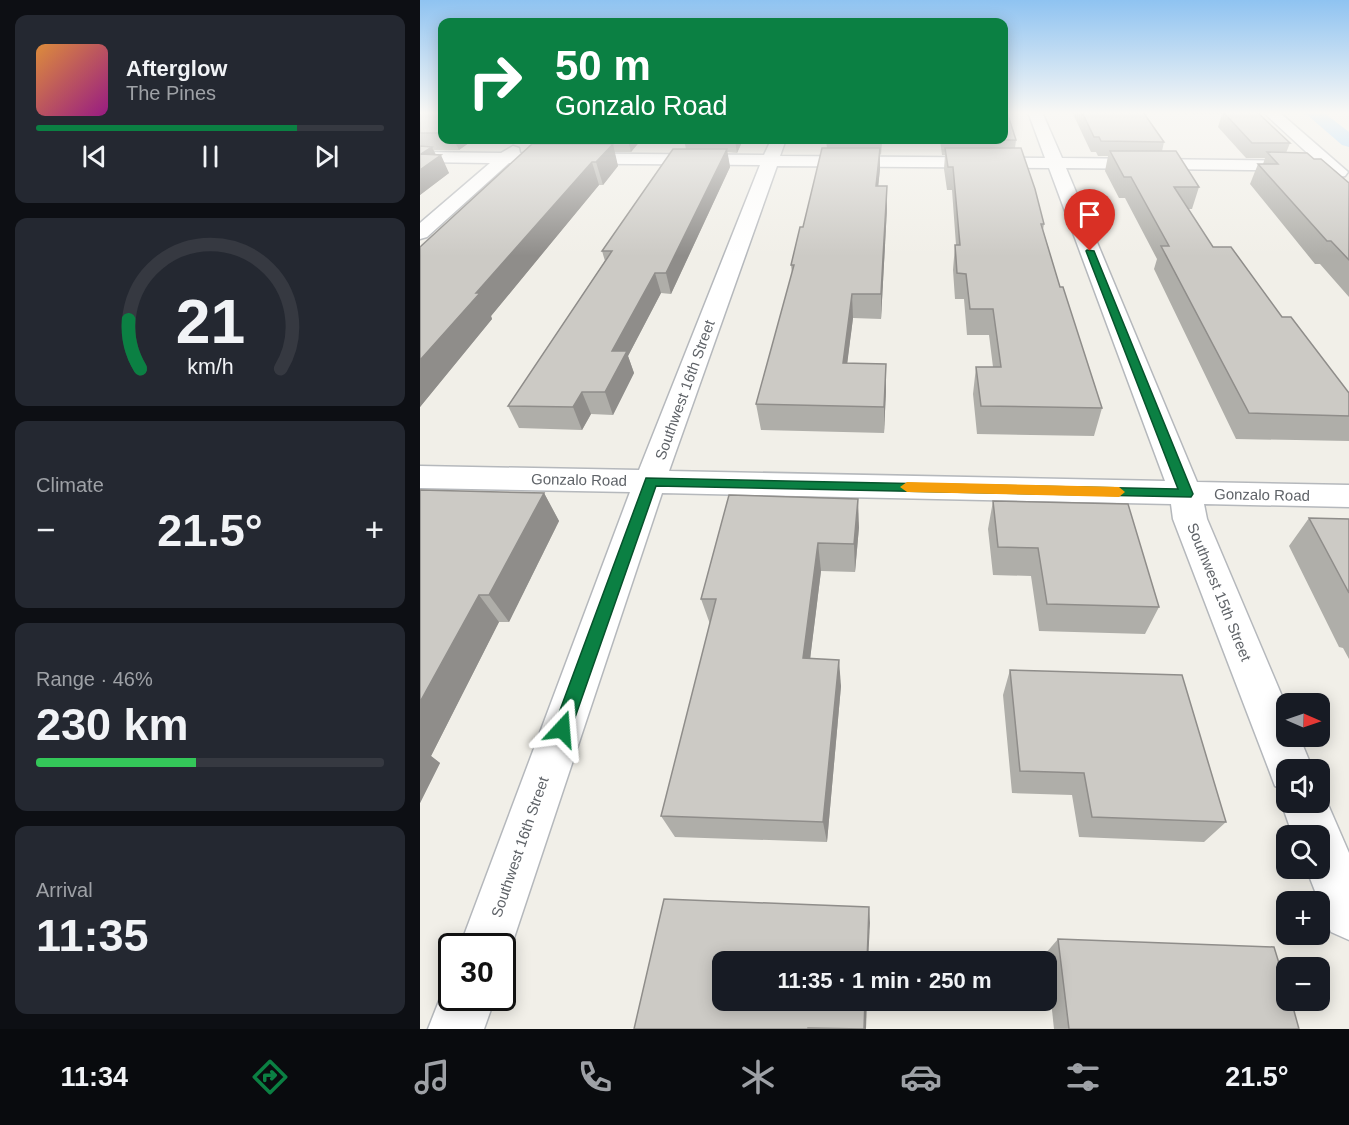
<!DOCTYPE html>
<html lang="en">
<head>
<meta charset="utf-8">
<style>
  :root { --surface:#171b24; --page:#242831; --text:#f1f3f6; --muted:#9ea1a6; --line:#363941; --accent:#0b8043 }
  body { margin:0; font-family:Helvetica,sans-serif; background:var(--page); color:var(--text); height:100vh; display:flex; flex-direction:column; font-size:22px; white-space:nowrap }
  * { box-sizing:border-box; margin:0 }
  p { font-size:20px; color:var(--muted) }
  .icon { flex:none; width:33px; height:33px; fill:none; stroke:currentColor; stroke-width:2; stroke-linecap:round; stroke-linejoin:round }
  .map { position:relative; flex:1; overflow:hidden }
  .panel { display:flex; flex-direction:column; gap:15px; padding:15px; background:#0d0f14; width:420px }
  .panel>* { flex:none }
  .banner { position:absolute; left:18px; top:18px; width:570px; height:126px; border-radius:12px; box-shadow:0 3px 15px #0003; background:#0b8043; color:#fff; overflow:hidden }
  .needle { width:39px; rotate:92deg }
  .buttons { position:absolute; left:856px; top:693px; display:grid; gap:12px }
  .buttons a { display:grid; place-items:center; width:54px; height:54px; border-radius:12px; background:var(--surface); box-shadow:0 3px 15px #0003; font-size:30px }
  .speed { position:absolute; left:18px; top:933px; display:flex; gap:12px; font-size:30px; font-weight:700; text-align:center }
  .speed>* { display:grid; place-content:center; width:78px; height:78px; border-radius:50%; background:var(--surface); box-shadow:0 3px 15px #0003; line-height:1 }
  .speed .limit { border:3px solid #111; border-radius:9px; background:#fff; color:#111 }
  .pin { position:absolute; display:grid; place-items:center; width:51px; height:51px; color:#fff; margin:-62px -26px; border-radius:50% 50% 50% 0; rotate:-45deg; box-shadow:0 0 6px #0007 }
  .pin .icon { rotate:45deg }
  .me { position:absolute; width:66px; margin:-33px; rotate:19deg; stroke-linejoin:round; filter:drop-shadow(0 0 4px #0008) }
  .turn { display:flex; align-items:center; gap:21px; height:126px; padding:0 18px; font-size:27px }
  .turn .icon { width:78px; height:78px; stroke-width:2.5 }
  .turn b { display:block; font-size:42px; line-height:51px }
  .big { font-size:45px; font-weight:700; line-height:1.1 }
  .panel .tile { flex:1; display:flex; flex-direction:column; justify-content:center; gap:9px; min-width:0; padding:0 21px; border-radius:12px; background:var(--page) }
  .panel .dial { align-items:center; gap:0 }
  .dial svg { height:156px; overflow:visible; fill:none; stroke:var(--line); stroke-width:7; stroke-linecap:round; text-anchor:middle }
  .dial text { fill:var(--text); stroke:none }
  .song { display:flex; align-items:center; gap:18px }
  .cover { width:72px; height:72px; border-radius:9px; background:linear-gradient(135deg,hsl(30 70% 55%),hsl(310 70% 35%)) }
  .played { height:6px; border-radius:3px; background:linear-gradient(90deg,var(--accent) 75%,var(--line) 75%) }
  .keys { display:flex; justify-content:space-around; direction:ltr }
  .heat { display:flex; justify-content:space-between; align-items:center; font-size:33px; direction:ltr }
  .charge { height:9px; border-radius:4px; background:linear-gradient(90deg,#34c759 46%,var(--line) 0) }
  .trip { position:absolute; left:292px; top:951px; width:345px; height:60px; border-radius:12px; background:var(--surface); box-shadow:0 3px 15px #0003; font-weight:700; line-height:60px; text-align:center }
  .tab-bar { display:flex; height:96px; justify-content:space-around; align-items:center; background:#090b0e; color:var(--muted) }
  .tab-bar .icon { width:42px; height:42px }
  .tab-bar .selected { color:var(--accent) }
  .tab-bar b { font-size:27px; color:var(--text) }
  main { display:flex; flex:1; min-height:0 }
  .map>svg:first-child { display:block }
</style>
</head>
<body>
<main>
<section class="panel">
<div class="tile">
<div class="song"><i class="cover"></i><div><b>Afterglow</b><p>The Pines</p></div></div>
<div class="played"></div>
<div class="keys"><svg class="icon" aria-label="previous" viewBox="0 0 24 24"><path d="M18 5L8 12l10 7zM5 5v14"/></svg><svg class="icon" aria-label="pause" viewBox="0 0 24 24"><path d="M8 5v14M16 5v14"/></svg><svg class="icon" aria-label="next" viewBox="0 0 24 24"><path d="M6 5l10 7-10 7zM19 5v14"/></svg></div>
</div>
<div class="tile dial"><svg viewBox="0 0 100 80">
<path d="M14 69A42 42 0 1 1 86 69"/>
<path d="M14 69A42 42 0 0 1 8 44" stroke="#0b8043"/>
<text x="50" y="56" font-size="32" font-weight="700">21</text>
<text x="50" y="72" font-size="11">km/h</text>
</svg></div>
<div class="tile"><p>Climate</p>
<div class="heat"><a>−</a><b class="big">21.5°</b><a>+</a></div>
</div>
<div class="tile"><p>Range · 46%</p><b class="big">230 km</b><div class="charge"></div></div>
<div class="tile"><p>Arrival</p><b class="big">11:35</b></div>
</section>
<div class="map">
<svg width="929" height="1029" viewBox="0 0 929 1029">
  <rect width="100%" height="100%" fill="#f1efe8"/>
  <g fill="none" stroke-linecap="round" stroke-linejoin="round">
    <!-- canal -->
    <polygon fill="#aadaff" fill-rule="evenodd" points="884,112 903,112 929,132 929,147 922,145"/>
    <defs>
      <g id="minor">
        <path d="M608,112h14l20,46 254,3 -53,-49h16l69,60 -3,4 -6,1 -11,-6 -262,-3 131,314 152,3v22l-145,-3 3,15 80,189v28h12l14,34h-26v32h33v-16l29,67v87l-18,-8 -25,-64h14v-32h-27l-12,-34 5,-12 -11,-4 -6,-16 -96,-251 -2,-15 -509,-11 -157,472 -3,1v-20h-42l170,-454 -210,-4v-22l219,4 121,-305 -251,-2 -82,74 -7,2v-16l70,-60 -70,-1v-10l81,1 12,-7 6,2 1,5 244,2 7,-15h12l2,2 -5,14 265,2zM357,166l272,2 116,313 -496,-10z"/>
        <polygon points="32,977 32,998 75,998 64,1029 8,1029 28,978"/>
      </g>
    </defs>
    <!-- minor casing -->
    <use href="#minor" stroke="#b5b8bc" stroke-width="3"/>
    <!-- minor -->
    <use href="#minor" fill="#fff" fill-rule="evenodd"/>
  </g>
  <!-- wall -->
  <g fill="#afaea9">
    <polygon points="0,112 22,112 22,140 53,140 39,150 14,150 16,155 29,173 0,195"/>
    <polygon points="652,112 837,112 870,143 866,153 894,159 929,183 929,297 900,264 895,264 830,184 838,164 843,164 845,158 826,158 798,127 802,114 724,113 744,142 742,151 779,187 772,209 768,209 793,247 862,317 929,393 929,441 816,439 734,269 737,259 705,198 699,198 685,171 688,156 678,156 676,152 671,152"/>
    <polygon points="131,140 221,140 211,152 194,152 198,166 183,185 179,185 71,316 72,319 0,407 0,247 132,144"/>
    <polygon points="264,140 323,140 317,153 307,152 310,167 251,294 241,293 208,356 214,373 193,415 171,414 162,430 99,428 88,406 185,261 182,251 266,149"/>
    <polygon points="406,140 475,140 475,144 462,143 461,155 460,154 460,169 458,186 467,208 461,319 433,318 427,363 466,364 466,390 464,433 341,430 336,404 372,273 371,265 407,148"/>
    <polygon points="520,140 596,140 595,148 624,224 623,230 640,287 682,408 674,436 557,434 553,394 556,367 573,367 569,335 547,335 544,299 535,299 533,270 535,245 536,245 532,190 527,190 524,169 525,155 522,155"/>
    <polygon points="0,490 124,493 139,521 89,622 79,622 11,756 20,763 0,803"/>
    <polygon points="309,495 439,527 435,572 401,571 390,659 421,686 407,842 255,837 241,816 290,624 281,599"/>
    <polygon points="573,501 739,607 725,634 619,631 611,576 573,575 568,529"/>
    <polygon points="889,518 929,519 929,659 923,648 919,647 869,546"/>
    <polygon points="590,670 806,822 784,842 659,837 652,795 592,793 583,695"/>
    <polygon points="638,939 879,1029 634,1029 626,953"/>
  </g>
  <!-- shaded-wall -->
  <g fill="#8f8d8a">
    <polygon points="34,140 53,140 39,150"/>
    <polygon points="208,140 221,140 211,152"/>
    <polygon points="315,140 323,140 317,153"/>
    <polygon points="193,144 198,166 183,185 176,162"/>
    <polygon points="12,147 17,158 21,155 29,173 0,195 0,170 1,154"/>
    <polygon points="460,148 460,169 456,208 456,186"/>
    <polygon points="307,149 310,167 251,294 246,273"/>
    <polygon points="172,162 179,185 71,316 72,319 0,407 0,360 56,293"/>
    <polygon points="467,186 467,208 461,319 461,294"/>
    <polygon points="235,273 241,293 208,356 214,373 193,415 185,392 192,351"/>
    <polygon points="432,294 433,318 424,389 423,363"/>
    <polygon points="466,364 466,390 464,433 464,407"/>
    <polygon points="162,392 171,414 162,430 153,407"/>
    <polygon points="124,493 139,521 89,622 69,595"/>
    <polygon points="438,499 439,527 435,572 434,544"/>
    <polygon points="398,543 401,571 387,684 383,658"/>
    <polygon points="59,595 79,622 11,756 20,763 0,803 0,702"/>
    <polygon points="419,660 421,686 407,842 403,822"/>
    <polygon points="449,907 450,923 448,962 447,962"/>
    <polygon points="445,1000 447,1000 446,1029 444,1029"/>
  </g>
  <!-- building -->
  <g fill="#cccac5" stroke="#8f8d8a" stroke-width="1.5">
    <rect x="0" y="112" width="22" height="21"/>
    <polygon points="584,112 587,112 596,140 523,140 584,140"/>
    <polygon points="662,112 723,112 744,142 681,141 679,137 674,137"/>
    <polygon points="803,112 837,112 870,143 832,143"/>
    <polygon points="112,144 193,144 176,162 172,162 56,293 60,293 0,360 0,247"/>
    <polygon points="0,146 12,147 1,154 21,155 0,170"/>
    <polygon points="402,148 460,148 456,186 467,186 461,294 432,294 423,363 466,364 464,407 336,404 374,265 371,265 380,227 383,227"/>
    <polygon points="525,148 601,148 615,189 624,224 621,224 640,287 643,287 682,408 561,406 556,367 581,367 573,309 550,309 546,274 537,273 535,245 540,245 533,167 528,167"/>
    <polygon points="253,149 307,149 246,273 235,273 192,351 207,351 185,392 162,392 153,407 88,406 192,251 182,251"/>
    <polygon points="690,151 756,151 779,187 754,187 793,247 811,247 862,317 871,317 929,393 929,416 829,413 741,246 749,246 711,177 704,177"/>
    <polygon points="847,152 887,153 894,159 901,159 929,183 929,260 911,241 907,241 838,164 858,164"/>
    <polygon points="0,490 124,493 69,595 59,595 0,702"/>
    <polygon points="309,495 438,499 434,544 398,543 383,658 419,660 403,822 241,816 296,599 281,599"/>
    <polygon points="573,501 708,504 739,607 627,604 618,548 578,547"/>
    <polygon points="889,518 929,519 929,593"/>
    <polygon points="590,670 762,675 806,822 672,817 664,773 600,771"/>
    <polygon points="244,899 449,907 447,962 303,962 303,1000 445,1000 444,1029 388,1028 388,1029 214,1029"/>
    <polygon points="638,939 854,947 867,989 867,1000 871,1000 879,1029 649,1029"/>
  </g>
  <!-- sky -->
  <linearGradient id="sky" x2="0" y2="1"><stop stop-color="#8fc3f1"/><stop offset="0.44" stop-color="#f9f8f5"/><stop offset="1" stop-color="#f9f8f5" stop-opacity="0"/></linearGradient>
  <rect width="929" height="256" fill="url(#sky)"/>
  <!-- route -->
  <polygon fill="#0b8043" stroke="#07532c" stroke-width="1.5" points="667,250 674,251 773,494 771,497 236,486 151,729 148,735 142,737 136,735 133,729 226,478 758,489 666,251"/>
  <!-- slow -->
  <polygon fill="#f59e0b" points="487,482 699,487 705,492 699,497 487,492 480,487"/>
  <g text-anchor="middle" stroke-width="5" stroke-linejoin="round" paint-order="stroke">
    <!-- street labels -->
    <g font-size="15" fill="#5f6368" stroke="#fff">
      <text transform="translate(265 390) rotate(-70)" y="5">Southwest 16th Street</text>
      <text transform="translate(159 480) rotate(1)" y="5">Gonzalo Road</text>
      <text transform="translate(842 495) rotate(1)" y="5">Gonzalo Road</text>
      <text transform="translate(799 592) rotate(68)" y="5">Southwest 15th Street</text>
      <text transform="translate(100 847) rotate(-71)" y="5">Southwest 16th Street</text>
    </g>
  </g>
</svg>
<div class="buttons">
<a><svg class="needle" viewBox="-14 -14 28 28"><path d="M0-13l5 13h-10z" fill="#e53935"/><path d="M0 13l5-13h-10z" fill="#9ea1a6"/></svg></a>
<a><svg class="icon" aria-label="sound" viewBox="0 0 24 24"><path d="M4 9h4l5-4v14l-5-4H4zM17 9q2 3 0 6"/></svg></a>
<a><svg class="icon" aria-label="search" viewBox="0 0 24 24"><circle cx="10" cy="10" r="6"/><path d="M15 15l6 6"/></svg></a>
<a>+</a>
<a>−</a>
</div>
<div class="speed"><div class="limit">30</div></div>
<div class="pin" style="left:670px;top:251px;background:#d93025"><svg class="icon" aria-label="arrive" viewBox="0 0 24 24"><path d="M6 21V4h12l-3 4 3 4H6"/></svg></div>
<svg class="me" style="left:142px;top:729px" viewBox="-20 -20 40 40"><path d="M0-17L14 15 0 8-14 15z" fill="#0b8043" stroke="#fff" stroke-width="4"/></svg>
<div class="trip">11:35 · 1 min · 250 m</div>
<div class="banner">
<div class="turn"><svg class="icon" aria-label="right" viewBox="0 0 24 24"><path d="M7 20v-9h11M14 6l5 5-5 5"/></svg><div><b>50 m</b>Gonzalo Road</div></div>
</div>
</div>
</main>
<nav class="tab-bar">
<b>11:34</b>
<svg class="icon selected" aria-label="directions" viewBox="0 0 24 24"><path d="M12 3l9 9-9 9-9-9zM9 14v-3h6M13 9l2 2-2 2"/></svg>
<svg class="icon" aria-label="music" viewBox="0 0 24 24"><path d="M9 18V5l10-2v13"/><circle cx="6" cy="18" r="3"/><circle cx="16" cy="16" r="3"/></svg>
<svg class="icon" aria-label="phone" viewBox="0 0 24 24"><path d="M5 4h4l2 5-3 2q2 4 5 5l2-3 5 2v4C11 20 4 13 5 4z"/></svg>
<svg class="icon" aria-label="climate" viewBox="0 0 24 24"><path d="M12 3v18M4 7l16 10M4 17L20 7"/></svg>
<svg class="icon" aria-label="car" viewBox="0 0 24 24"><path d="M5 17H2v-5l4-1 3-4h7l3 4 3 1v5h-3M9 17h6M6 11h13"/><circle cx="7" cy="17" r="2"/><circle cx="17" cy="17" r="2"/></svg>
<svg class="icon" aria-label="filters" viewBox="0 0 24 24"><path d="M4 7h16M4 17h16"/><circle cx="9" cy="7" r="2"/><circle cx="15" cy="17" r="2"/></svg>
<b>21.5°</b>
</nav>
</body>
</html>
